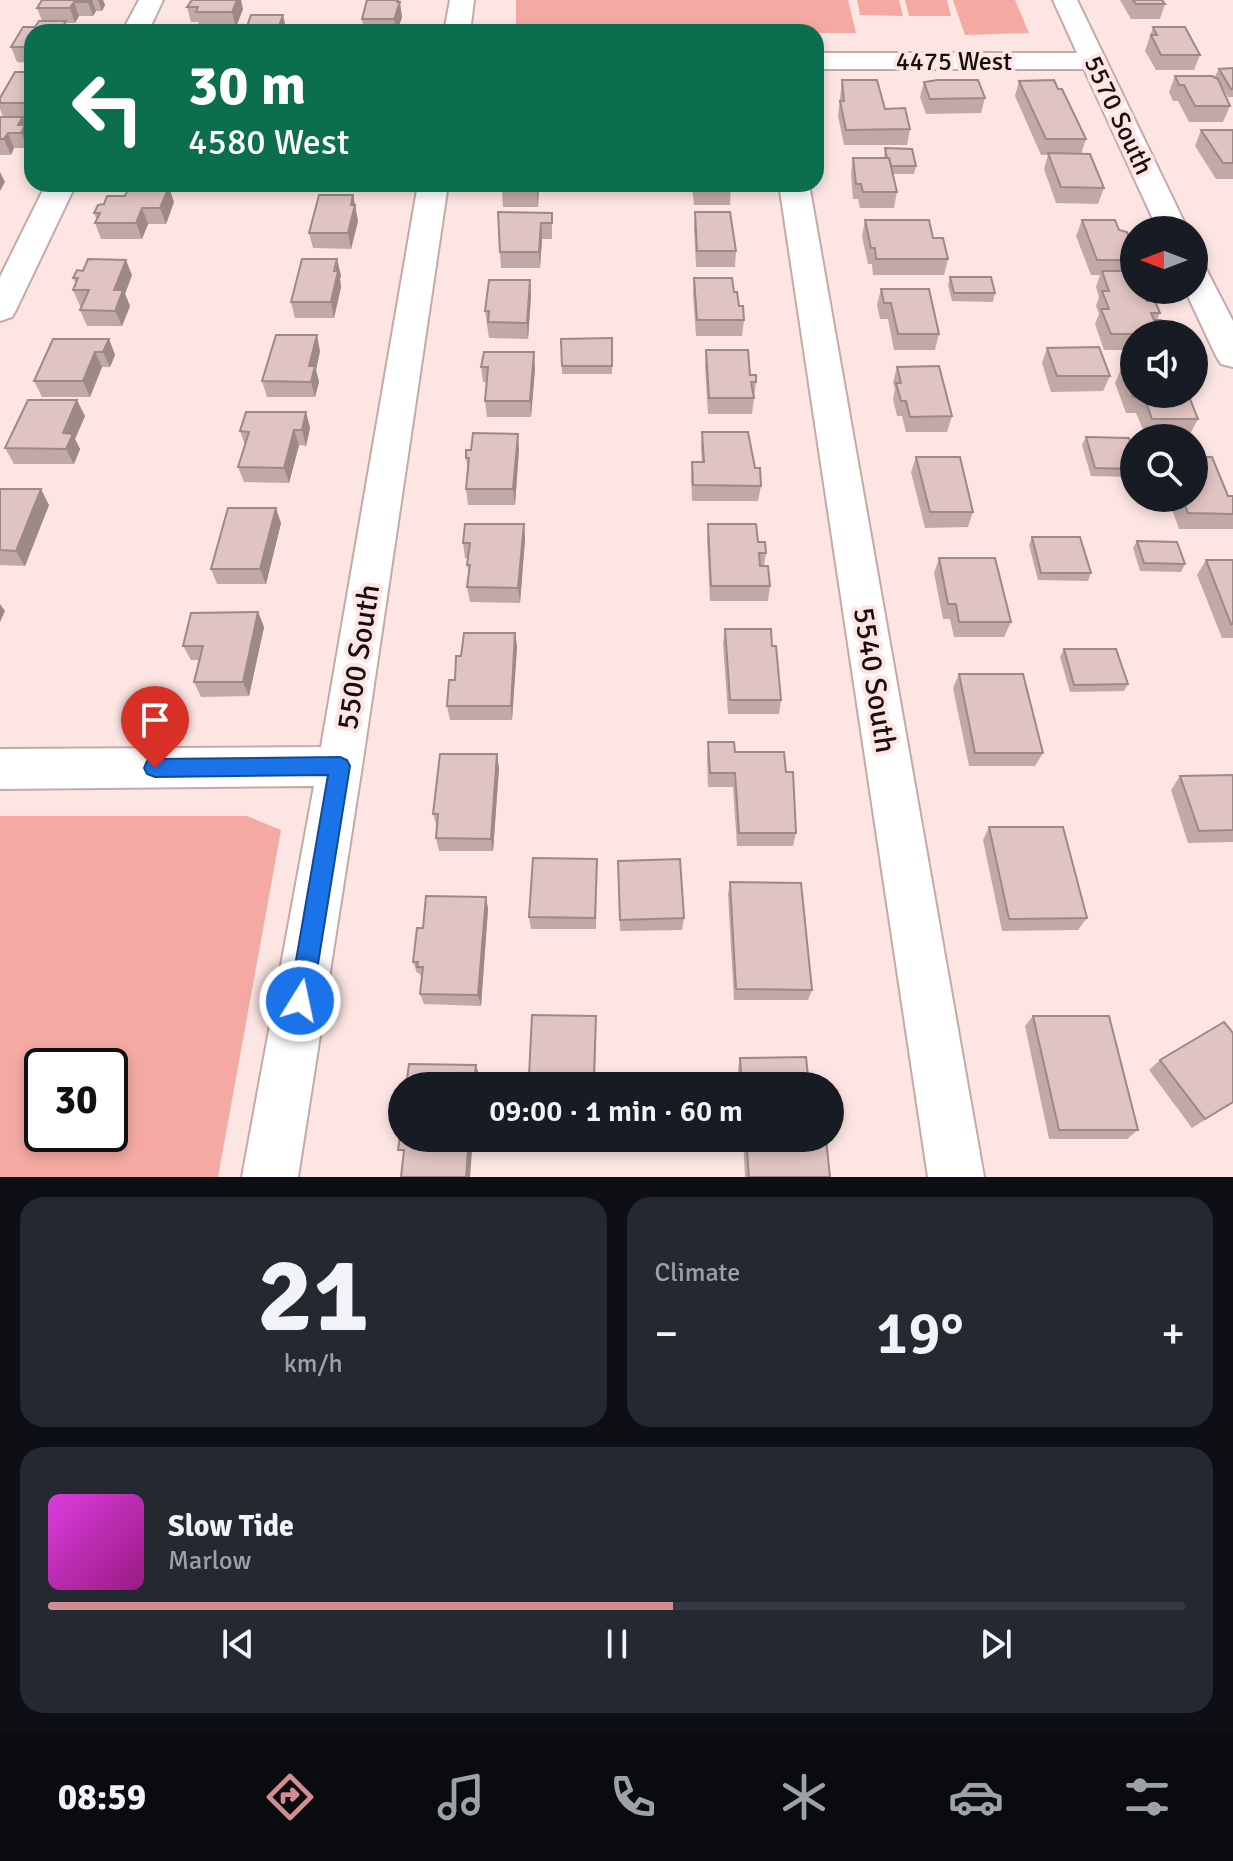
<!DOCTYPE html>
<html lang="en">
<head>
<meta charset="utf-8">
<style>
  :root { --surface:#171b24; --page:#242831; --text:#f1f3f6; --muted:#9ea1a6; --line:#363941; --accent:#d08e93 }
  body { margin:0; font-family:Signika,sans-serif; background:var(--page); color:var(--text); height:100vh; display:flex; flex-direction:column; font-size:30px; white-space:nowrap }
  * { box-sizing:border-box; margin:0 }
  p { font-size:26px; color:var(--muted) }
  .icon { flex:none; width:44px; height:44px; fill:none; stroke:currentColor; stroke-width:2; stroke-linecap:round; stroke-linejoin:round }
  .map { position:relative; height:1177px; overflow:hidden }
  .panel { display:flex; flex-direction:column; gap:20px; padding:20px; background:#0d0f14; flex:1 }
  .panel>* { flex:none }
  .top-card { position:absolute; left:24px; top:24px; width:800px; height:168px; border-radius:24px; box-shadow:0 4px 12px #0003; background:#0b6e4f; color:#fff; overflow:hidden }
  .needle { width:52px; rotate:270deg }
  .tools { position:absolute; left:1120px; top:216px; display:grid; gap:16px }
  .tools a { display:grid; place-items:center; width:88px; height:88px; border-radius:50%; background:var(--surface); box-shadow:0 4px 12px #0003; font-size:40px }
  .speed { position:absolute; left:24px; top:1048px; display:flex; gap:16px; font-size:40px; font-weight:700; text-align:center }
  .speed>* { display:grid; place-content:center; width:104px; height:104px; border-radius:50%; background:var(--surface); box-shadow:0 4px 12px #0003; line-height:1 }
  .speed .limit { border:4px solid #111; border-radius:12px; background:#fff; color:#111 }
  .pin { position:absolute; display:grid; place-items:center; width:68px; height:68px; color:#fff; margin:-82px -34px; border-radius:50% 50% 50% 0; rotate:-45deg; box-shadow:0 0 8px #0007 }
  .pin .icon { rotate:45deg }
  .me { position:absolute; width:88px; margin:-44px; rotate:10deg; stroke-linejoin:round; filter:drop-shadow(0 0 6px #0008) }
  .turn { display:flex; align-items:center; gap:28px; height:168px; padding:0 32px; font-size:36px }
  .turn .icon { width:104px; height:104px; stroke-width:2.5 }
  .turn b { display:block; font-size:56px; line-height:68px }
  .big { font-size:60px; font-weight:600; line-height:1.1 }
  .panel .tile { flex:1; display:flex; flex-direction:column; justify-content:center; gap:12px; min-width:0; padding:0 28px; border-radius:24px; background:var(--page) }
  .panel .dial { align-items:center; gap:0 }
  .dial b { font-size:104px; line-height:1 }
  .song { display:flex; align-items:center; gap:24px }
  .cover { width:96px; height:96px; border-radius:12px; background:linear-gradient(135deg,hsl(300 70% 55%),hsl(310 70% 35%)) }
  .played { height:8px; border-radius:4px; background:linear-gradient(90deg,var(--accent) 55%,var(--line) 55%) }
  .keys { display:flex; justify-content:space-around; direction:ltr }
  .heat { display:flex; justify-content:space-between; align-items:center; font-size:44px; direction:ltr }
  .panel .tiles { flex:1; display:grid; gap:20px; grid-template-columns:1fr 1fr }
  .tile:last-child { grid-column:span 2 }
  .trip { position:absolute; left:388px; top:1072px; width:456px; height:80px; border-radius:40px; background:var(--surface); box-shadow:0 4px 12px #0003; font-weight:600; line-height:80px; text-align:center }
  .menu { display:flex; height:128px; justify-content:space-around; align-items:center; background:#090b0e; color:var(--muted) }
  .menu .icon { width:56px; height:56px }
  .menu .current { color:var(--accent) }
  .menu b { font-size:36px; color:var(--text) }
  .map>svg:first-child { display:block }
</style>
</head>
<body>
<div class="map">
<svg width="1233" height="1177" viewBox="0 0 1233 1177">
  <rect width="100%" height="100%" fill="#fce5e2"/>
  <!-- green -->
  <g fill="#f4aaa2" fill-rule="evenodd">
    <polygon points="516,0 848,0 856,33 516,32"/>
    <polygon points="857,0 899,0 903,16 860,15"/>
    <polygon points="905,0 947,0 951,16 909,16"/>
    <polygon points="953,0 1015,0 1029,33 965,35"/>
    <path d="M0,816h247l34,14 -63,347h-218zM110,1066v68h-68v-68z"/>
  </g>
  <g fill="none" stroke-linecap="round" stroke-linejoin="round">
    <defs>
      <g id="street">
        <polygon points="139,0 163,0 148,32 122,32"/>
        <polygon points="450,0 474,0 470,32 444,32"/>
        <polygon points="1053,0 1077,0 1188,230 1158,230 1084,69 816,69 816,53 1077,53"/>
        <polygon points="46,184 76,184 16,310 12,317 0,321 0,277"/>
        <polygon points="418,184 448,184 362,766 298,1177 242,1177 314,786 0,789 0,749 321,747"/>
        <polygon points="779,184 809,184 984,1177 928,1177"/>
        <polygon points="1194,264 1205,267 1233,321 1233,367 1221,364 1216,356 1185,290 1194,290"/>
      </g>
    </defs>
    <!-- street casing -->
    <use href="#street" stroke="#c4aaa6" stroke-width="4"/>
    <!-- street -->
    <use href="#street" fill="#fff" fill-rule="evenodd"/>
  </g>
  <!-- wall -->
  <g fill="#c1a9a6">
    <polygon points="42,0 103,0 105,5 102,11 96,11 93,16 79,16 75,23 67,23 32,32 32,63 17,62 11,47 42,21 37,8"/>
    <polygon points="367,0 399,0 402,17 397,32 364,32 362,19"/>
    <polygon points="1120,0 1162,0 1165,4 1160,19 1131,19"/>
    <polygon points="187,7 243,9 236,27 200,27 198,22 191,22"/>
    <polygon points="1153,27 1200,55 1194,70 1156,70 1145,51"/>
    <polygon points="1233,68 1233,97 1228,97 1221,85 1230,106 1223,122 1189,122 1178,101 1173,101 1169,92 1175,76 1216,78 1215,76 1219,69"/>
    <polygon points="32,72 32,118 23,118 32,140 28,148 14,148 11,155 0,155 0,117 3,117 0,109 0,98"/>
    <polygon points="842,80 885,109 910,129 907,145 844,145 838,116"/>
    <polygon points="1019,81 1058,89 1086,139 1081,154 1104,188 1098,204 1056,203 1044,169 1048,155 1041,155 1015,96"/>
    <polygon points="924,82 985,98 981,113 926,114 920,97"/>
    <polygon points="1201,130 1233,130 1233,179 1216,179 1195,146"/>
    <polygon points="885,148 916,166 914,174 893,174 897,192 894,208 860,208 858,199 853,199 851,173 853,158 884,158"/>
    <polygon points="138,184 170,184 169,185 138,185"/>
    <rect x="329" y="184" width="36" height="3"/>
    <polygon points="539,184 538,207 503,207 502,191"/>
    <polygon points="692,184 731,184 730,205 694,205"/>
    <polygon points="353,195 358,221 351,249 313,248 309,233"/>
    <polygon points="125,196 174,202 166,224 148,224 142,239 101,239 95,223 97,220 94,213 104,204"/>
    <polygon points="695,212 736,251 735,267 696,267 694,228"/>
    <polygon points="552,213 552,239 542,239 540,268 501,268 500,252"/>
    <polygon points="865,220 933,238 948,259 944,275 873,275 872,264 868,264 862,236"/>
    <polygon points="1082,220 1119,230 1134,249 1133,273 1147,301 1160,313 1157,320 1134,334 1134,350 1104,350 1095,324 1099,314 1096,306 1099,297 1096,287 1100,275 1091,275 1076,236"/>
    <polygon points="132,275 125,294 130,306 122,326 87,326 80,310 82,306 80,306 73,290 76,284 73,278"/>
    <polygon points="341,275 340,279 341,287 334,318 295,318 291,302"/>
    <polygon points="950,277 995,293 993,302 952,301 948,285"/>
    <polygon points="694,278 734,292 744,320 742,336 696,336 693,293"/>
    <polygon points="530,280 531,296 528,339 489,338 485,311"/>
    <polygon points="881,289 939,334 935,350 894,350 888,319 880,319 877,305"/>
    <polygon points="612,338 612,374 562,374 561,339"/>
    <polygon points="109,339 115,355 110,367 102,367 90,397 42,397 34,381"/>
    <polygon points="1047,348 1110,376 1103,391 1051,392 1042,363"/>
    <polygon points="706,350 750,375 756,382 752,414 708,414 705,366"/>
    <polygon points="320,351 316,370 319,382 315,397 267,397 262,381"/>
    <polygon points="481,367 535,368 531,417 487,417 485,401 487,382 483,382"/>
    <polygon points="897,367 952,416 947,432 906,432 902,416 897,416 893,399 895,389 893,382"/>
    <polygon points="1122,367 1134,394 1193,394 1190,400 1198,419 1190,434 1145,434 1136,413 1126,413 1115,383"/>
    <polygon points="306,412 310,428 306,446 299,445 289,483 244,482 238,467 245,445 240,431"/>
    <polygon points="85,416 75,439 80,449 74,464 14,464 5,448"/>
    <polygon points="702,432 755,468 761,486 758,501 692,501 691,477 692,462 702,462 701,448"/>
    <polygon points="1086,437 1134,454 1134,477 1091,476 1082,445"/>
    <polygon points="519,449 515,505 468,505 466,489 468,474 466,458"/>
    <polygon points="916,457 973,512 968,527 925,528 911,472"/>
    <polygon points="0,489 49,505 25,566 0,565"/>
    <polygon points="1233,496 1233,529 1179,529 1168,498"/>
    <polygon points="281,523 266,584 217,584 211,569"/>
    <polygon points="524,524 525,539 520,603 470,602 467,587 469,575 467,565 468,558 465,558 463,543"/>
    <polygon points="708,524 758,542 766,553 764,566 770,586 768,601 710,601 707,539"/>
    <polygon points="1032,537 1091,573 1088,581 1038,580 1029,545"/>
    <polygon points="1137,541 1185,564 1181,572 1140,571 1133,548"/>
    <polygon points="939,558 1011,622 1004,637 954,637 950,619 943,619 934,573"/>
    <polygon points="1206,560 1233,560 1233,638 1222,638 1197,575"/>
    <polygon points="258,612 264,627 249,696 201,697 194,682 199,660 191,660 183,646"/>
    <polygon points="725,629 772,646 781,700 779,714 728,714 723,643"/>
    <polygon points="515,633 517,647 512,720 450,720 447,706 461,656"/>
    <polygon points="1064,649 1128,684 1124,691 1070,692 1060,657"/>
    <polygon points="959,674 1043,753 1035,766 969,766 953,688"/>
    <polygon points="708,742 735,752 796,833 793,846 737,846 733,787 708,787 707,756"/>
    <polygon points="499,768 493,851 439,851 436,838 437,827 433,814"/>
    <polygon points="1233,775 1233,842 1188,843 1171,790 1180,776"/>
    <polygon points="989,827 1087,918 1078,930 1002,931 983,840"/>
    <polygon points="597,859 596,929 531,929 529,917"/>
    <polygon points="618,861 684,918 682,930 620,931"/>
    <polygon points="730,882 812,990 808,1000 734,1000 728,894"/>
    <polygon points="486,897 488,909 481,1006 424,1004 420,994 422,978 419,973 417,973 413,962 423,928"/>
    <polygon points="1033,1016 1138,1130 1127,1139 1049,1139 1025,1026"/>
    <polygon points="596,1026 595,1086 531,1085 529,1076"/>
    <polygon points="740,1058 809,1086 739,1086 738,1068"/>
    <polygon points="1160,1060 1233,1102 1192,1128 1149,1070"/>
    <polygon points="743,1138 814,1138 830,1177 745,1177"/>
  </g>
  <!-- shaded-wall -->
  <g fill="#9d8987">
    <polygon points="89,0 92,0 96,11 93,16 88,2"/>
    <polygon points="98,0 103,0 105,5 102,11"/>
    <polygon points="237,0 241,0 243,9 236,27 232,12"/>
    <polygon points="397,0 399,0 400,3 400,2 402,17 397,32 396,32 394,19"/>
    <polygon points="74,2 79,16 75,23 70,8"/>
    <polygon points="283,15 285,23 281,32 277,32"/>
    <polygon points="23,117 32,140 28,148 18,125"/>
    <polygon points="8,133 14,148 11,155 4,139"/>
    <polygon points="0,172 5,182 0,191"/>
    <polygon points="537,184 539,184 538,207 537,191"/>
    <polygon points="169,187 174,202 166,224 160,208"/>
    <polygon points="353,195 358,221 351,249 348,233"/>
    <polygon points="142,208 148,224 142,239 136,223"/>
    <polygon points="541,223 542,239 540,268 539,252"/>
    <polygon points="337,259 341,275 340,279 341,287 334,318 331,302"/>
    <polygon points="126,260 132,275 125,294 130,306 122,326 115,311 114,290"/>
    <polygon points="530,280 531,296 528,339 527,323"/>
    <polygon points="317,335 320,351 316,370 319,382 315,397 311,382 309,366"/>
    <polygon points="109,339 115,355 110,367 103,352"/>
    <polygon points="95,352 102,367 90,397 83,381"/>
    <polygon points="534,352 535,368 531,417 530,401"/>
    <polygon points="77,400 85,416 75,439 80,449 74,464 66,449 63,433"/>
    <polygon points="306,412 310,428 306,446 302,430"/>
    <polygon points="294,430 299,445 289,483 284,468"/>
    <polygon points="518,434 519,449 515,505 513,489"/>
    <polygon points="41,489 49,505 25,566 16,551"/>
    <polygon points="276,508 281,523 266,584 260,569"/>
    <polygon points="524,524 525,539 520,603 518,588"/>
    <polygon points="0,604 5,611 0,622"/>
    <polygon points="258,612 264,627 249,696 243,682"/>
    <polygon points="515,633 517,647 512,720 511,706"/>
    <polygon points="497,754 499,768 493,851 491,839"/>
    <polygon points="486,897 488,909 481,1006 478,995"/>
    <polygon points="476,1065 479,1075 478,1086 474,1086"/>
    <polygon points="469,1138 473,1138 470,1177 466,1177"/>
  </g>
  <!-- building -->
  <g fill="#e0c4c1" stroke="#9d8987" stroke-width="2">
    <polygon points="42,0 89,0 88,2 74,2 70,8 37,8"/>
    <polygon points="192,0 237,0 232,12 196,12 198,7 187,7"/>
    <polygon points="367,0 397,0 397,2 400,2 394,19 362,19"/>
    <polygon points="1133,0 1162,0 1165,4 1136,4"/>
    <polygon points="251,15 283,15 277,32 245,32"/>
    <polygon points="39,21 66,21 62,28 74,28 73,32 32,32 32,47 11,47 23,27 35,27"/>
    <polygon points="1153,27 1185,27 1200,55 1161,55 1151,35 1157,35"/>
    <polygon points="1233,68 1233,89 1231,89 1219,69"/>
    <polygon points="15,72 32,72 31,103 0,103 0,98"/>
    <polygon points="1175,76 1212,76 1218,79 1230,106 1195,106 1184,85 1179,85"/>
    <polygon points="842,80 877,80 885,109 905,108 910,129 846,130 840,101 844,101"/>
    <polygon points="938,80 978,80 985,98 930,99 924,82"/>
    <polygon points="1054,80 1058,89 1062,89 1086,139 1046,139 1019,81"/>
    <polygon points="0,117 23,117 18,125 25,125 21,133 8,133 4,139 0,139"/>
    <polygon points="1201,130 1233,130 1233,163 1223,163"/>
    <polygon points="885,148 912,149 916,166 891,166 889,158 887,158"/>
    <polygon points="1048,153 1090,154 1104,188 1061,187"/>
    <polygon points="853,158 889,158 897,192 863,192 861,184 856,184"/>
    <rect x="502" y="184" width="35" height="7"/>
    <polygon points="694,184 731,184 731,189 695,189"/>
    <polygon points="129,187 169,187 160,208 142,208 136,223 95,223 100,213 94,213 98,205 104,204 107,196 125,196"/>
    <polygon points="319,195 353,195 351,205 355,205 348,233 309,233"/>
    <polygon points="498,212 552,213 552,223 541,223 539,252 500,252"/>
    <polygon points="695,212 730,212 736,251 697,251"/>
    <polygon points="865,220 929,220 933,238 943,238 948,259 876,259 875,248 871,248"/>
    <polygon points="1082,220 1115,220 1119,230 1127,232 1134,249 1134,260 1097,260"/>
    <polygon points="88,259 126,260 114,290 123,290 115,311 80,310 89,290 73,290 78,278 73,278 77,270 83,271"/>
    <polygon points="302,259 337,259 334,271 338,271 331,302 291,302"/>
    <polygon points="1102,271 1132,271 1134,275 1134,290 1141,290 1147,301 1155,301 1160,313 1151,313 1154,320 1161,320 1167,334 1111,334 1101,309 1109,309 1102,291 1109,291"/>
    <polygon points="950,277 991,277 995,293 954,293"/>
    <polygon points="694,278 732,278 734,292 737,292 739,306 743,306 744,320 697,320"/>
    <polygon points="489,280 530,280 527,323 488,322 489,311 485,311"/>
    <polygon points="881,289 929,289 939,334 898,334 891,303 884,303"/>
    <polygon points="276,335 317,335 309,366 315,366 311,382 262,381"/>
    <polygon points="612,338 612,366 562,366 561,339"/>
    <polygon points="53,339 109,339 103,352 95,352 83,381 34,381"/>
    <polygon points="1099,347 1110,376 1057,376 1047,348"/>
    <polygon points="706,350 748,350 750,375 756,375 756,382 751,382 754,398 709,398"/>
    <polygon points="484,352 534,352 530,401 485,401 488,367 481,367"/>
    <polygon points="939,366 952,416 910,417 906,401 901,401 896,383 901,383 897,367"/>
    <polygon points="1122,367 1134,367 1134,394 1188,394 1198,419 1152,419 1144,397 1133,397"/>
    <polygon points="28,400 77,400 63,433 73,434 66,449 5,448"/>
    <polygon points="246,412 306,412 302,430 294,430 284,468 238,467 249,432 240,431"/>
    <polygon points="702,432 748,432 755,468 760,468 761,486 693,485 692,462 704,462"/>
    <polygon points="473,433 518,434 513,489 466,489 469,458 466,458 466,450 471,450"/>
    <polygon points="1086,437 1129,438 1134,454 1134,469 1095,468"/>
    <polygon points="916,457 960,457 973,512 930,512"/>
    <polygon points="1194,457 1212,457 1228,496 1233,496 1233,514 1188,513 1182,498 1194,498"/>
    <polygon points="0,489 41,489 16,551 0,550"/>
    <polygon points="228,508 276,508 260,569 211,569"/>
    <polygon points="465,524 524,524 518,588 467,587 470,565 467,565 470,543 463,543"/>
    <polygon points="708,524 756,524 758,542 765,542 766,553 759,553 760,566 768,566 770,586 711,586"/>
    <polygon points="1032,537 1080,537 1091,573 1041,573"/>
    <polygon points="1137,541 1177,542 1185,564 1144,563"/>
    <polygon points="939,558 995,558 1011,622 959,622 956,604 948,604"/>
    <polygon points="1206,560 1233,560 1233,624 1231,624"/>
    <polygon points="258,612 243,682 194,682 203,646 183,646 191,613"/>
    <polygon points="725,629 771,629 772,646 776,646 781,700 730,700"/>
    <polygon points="464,633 515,633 511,706 447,706 449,680 455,680 456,656 461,656"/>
    <polygon points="1064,649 1116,649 1128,684 1074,685"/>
    <polygon points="959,674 1023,674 1043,753 975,753"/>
    <polygon points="708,742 734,742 735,752 784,752 786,772 793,772 796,833 739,833 735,773 710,773"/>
    <polygon points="440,754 497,754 491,839 436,838 438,814 433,814"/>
    <polygon points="1233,775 1233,830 1199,831 1180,776"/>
    <polygon points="989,827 1063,827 1087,918 1009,919"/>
    <polygon points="533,858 597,859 595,918 529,917"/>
    <polygon points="680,859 684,918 620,920 618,861"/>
    <polygon points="730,882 801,883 812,990 736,989"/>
    <polygon points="426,896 486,897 478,995 420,994 423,967 417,967 418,962 413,962 417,928 423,928"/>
    <polygon points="532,1015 596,1016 594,1076 529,1076"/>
    <polygon points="1033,1016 1109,1016 1138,1130 1059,1130"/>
    <polygon points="1224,1022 1233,1033 1233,1102 1205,1119 1160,1060"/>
    <polygon points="806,1057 809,1086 742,1086 740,1058"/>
    <polygon points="409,1064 476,1065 474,1086 406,1086"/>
    <polygon points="402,1121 402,1138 469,1138 466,1177 401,1177 404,1150 398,1150"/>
    <polygon points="746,1138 826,1139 830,1177 749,1177"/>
  </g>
  <!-- route -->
  <polygon fill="#1a73e8" stroke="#114b97" stroke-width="2" points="340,757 347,760 350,766 312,1001 308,1009 300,1013 292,1009 289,1001 328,775 155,777 147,774 144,768 147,761 155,759"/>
  <g text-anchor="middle" stroke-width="8" stroke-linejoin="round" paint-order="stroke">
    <!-- far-street labels -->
    <g font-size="26" fill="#180e0d" stroke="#fce5e2">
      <text x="954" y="70">4475 West</text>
      <text transform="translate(1119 115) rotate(65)" y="9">5570 South</text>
    </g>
    <!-- street labels -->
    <g font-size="30" fill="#180e0d" stroke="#fce5e2">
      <text transform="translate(358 657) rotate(-81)" y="10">5500 South</text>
      <text transform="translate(875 680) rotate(81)" y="10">5540 South</text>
    </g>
  </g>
</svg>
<div class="tools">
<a><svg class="needle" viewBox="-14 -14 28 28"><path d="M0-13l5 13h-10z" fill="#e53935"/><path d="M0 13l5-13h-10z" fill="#9ea1a6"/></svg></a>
<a><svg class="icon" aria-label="sound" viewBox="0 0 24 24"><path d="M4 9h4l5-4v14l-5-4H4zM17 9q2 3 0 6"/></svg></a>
<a><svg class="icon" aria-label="search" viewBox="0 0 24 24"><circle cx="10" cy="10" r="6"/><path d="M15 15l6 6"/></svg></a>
</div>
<div class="speed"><div class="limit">30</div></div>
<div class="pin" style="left:155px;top:768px;background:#d93025"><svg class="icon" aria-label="arrive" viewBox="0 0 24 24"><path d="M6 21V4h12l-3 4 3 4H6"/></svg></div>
<svg class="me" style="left:300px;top:1001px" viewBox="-20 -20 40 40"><circle r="17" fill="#1a73e8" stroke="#fff" stroke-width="3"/><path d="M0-11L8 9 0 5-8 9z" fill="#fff"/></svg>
<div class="trip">09:00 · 1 min · 60 m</div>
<div class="top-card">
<div class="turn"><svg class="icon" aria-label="left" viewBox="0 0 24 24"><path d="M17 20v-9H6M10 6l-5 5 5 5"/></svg><div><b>30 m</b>4580 West</div></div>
</div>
</div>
<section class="panel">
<div class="tiles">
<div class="tile dial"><b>21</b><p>km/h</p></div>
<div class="tile"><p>Climate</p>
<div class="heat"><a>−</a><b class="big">19°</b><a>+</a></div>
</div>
<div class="tile">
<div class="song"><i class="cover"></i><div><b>Slow Tide</b><p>Marlow</p></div></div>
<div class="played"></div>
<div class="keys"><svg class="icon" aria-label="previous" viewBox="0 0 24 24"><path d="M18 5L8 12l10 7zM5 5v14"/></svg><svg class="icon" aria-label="pause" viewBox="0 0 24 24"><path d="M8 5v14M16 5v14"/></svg><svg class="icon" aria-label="next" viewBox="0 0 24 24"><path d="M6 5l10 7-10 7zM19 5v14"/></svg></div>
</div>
</div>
</section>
<nav class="menu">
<b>08:59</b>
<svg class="icon current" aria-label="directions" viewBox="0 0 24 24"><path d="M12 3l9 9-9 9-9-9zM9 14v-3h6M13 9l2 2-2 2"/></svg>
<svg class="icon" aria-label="music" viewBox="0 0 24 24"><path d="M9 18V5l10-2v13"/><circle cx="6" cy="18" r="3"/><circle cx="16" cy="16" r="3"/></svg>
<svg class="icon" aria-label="phone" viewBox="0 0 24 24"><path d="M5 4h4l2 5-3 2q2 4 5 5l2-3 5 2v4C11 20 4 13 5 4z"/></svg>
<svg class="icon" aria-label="climate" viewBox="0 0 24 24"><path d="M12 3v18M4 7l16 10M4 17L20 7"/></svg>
<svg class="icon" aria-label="car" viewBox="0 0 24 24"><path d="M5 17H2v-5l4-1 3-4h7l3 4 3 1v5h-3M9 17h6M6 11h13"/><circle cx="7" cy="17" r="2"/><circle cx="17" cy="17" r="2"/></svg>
<svg class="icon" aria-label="filters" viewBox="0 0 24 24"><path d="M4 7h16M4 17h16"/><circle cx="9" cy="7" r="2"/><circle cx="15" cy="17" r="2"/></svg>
</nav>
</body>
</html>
